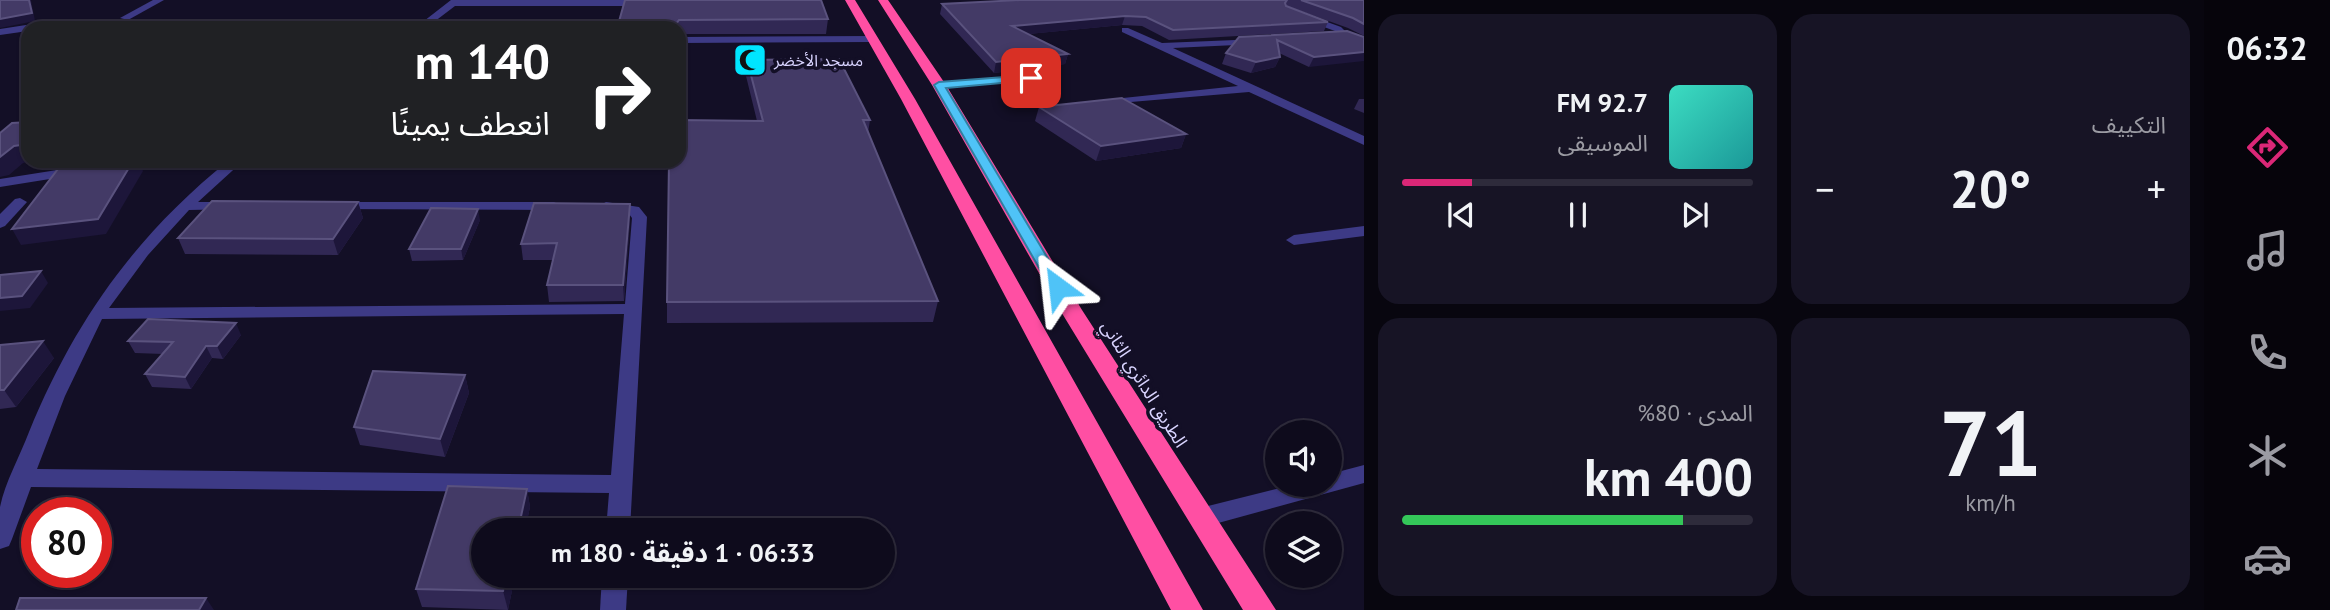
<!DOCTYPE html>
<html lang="ar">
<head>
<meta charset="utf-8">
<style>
  :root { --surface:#0e0b1c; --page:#171425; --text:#f1f3f6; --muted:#9b9ba3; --line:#2e2b3b; --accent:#db2777 }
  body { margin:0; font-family:"PT Sans","Noto Sans Arabic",sans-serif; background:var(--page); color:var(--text); direction:rtl; height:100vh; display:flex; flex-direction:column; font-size:26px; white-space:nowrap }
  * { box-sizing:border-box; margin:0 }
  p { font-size:23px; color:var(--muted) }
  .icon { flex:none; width:38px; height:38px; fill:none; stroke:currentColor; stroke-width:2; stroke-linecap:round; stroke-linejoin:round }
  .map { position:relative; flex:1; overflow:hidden; direction:ltr }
  .panel { display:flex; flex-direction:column; gap:14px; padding:14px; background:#08060f; width:840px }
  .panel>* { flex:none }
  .top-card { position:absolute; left:21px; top:21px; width:665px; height:147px; border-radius:21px; box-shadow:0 2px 5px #0004,0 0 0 2px var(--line); direction:rtl; background:#202124; color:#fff; overflow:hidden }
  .tools { position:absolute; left:1265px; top:420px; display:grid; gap:14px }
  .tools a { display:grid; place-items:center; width:77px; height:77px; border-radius:50%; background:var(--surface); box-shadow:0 2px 5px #0004,0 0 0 2px var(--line); font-size:35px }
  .speed { position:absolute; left:21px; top:497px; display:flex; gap:14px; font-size:35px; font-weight:700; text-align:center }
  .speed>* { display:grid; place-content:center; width:91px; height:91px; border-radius:50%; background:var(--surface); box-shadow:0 2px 5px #0004,0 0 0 2px var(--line); line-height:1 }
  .speed .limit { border:10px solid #d22; background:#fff; color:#111 }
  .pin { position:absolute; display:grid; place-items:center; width:60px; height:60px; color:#fff; margin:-30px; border-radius:14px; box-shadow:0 4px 10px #0006 }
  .me { position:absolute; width:77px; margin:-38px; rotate:330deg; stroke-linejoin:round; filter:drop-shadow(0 0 5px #0008) }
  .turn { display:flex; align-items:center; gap:24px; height:147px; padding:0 21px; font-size:32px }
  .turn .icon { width:91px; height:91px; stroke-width:2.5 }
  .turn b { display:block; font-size:49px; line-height:60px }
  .big { font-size:52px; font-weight:700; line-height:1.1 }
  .panel .tile { flex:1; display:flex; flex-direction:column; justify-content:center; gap:10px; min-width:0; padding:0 24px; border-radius:21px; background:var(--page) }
  .panel .dial { align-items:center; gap:0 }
  .dial b { font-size:91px; line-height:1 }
  .song { display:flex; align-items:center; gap:21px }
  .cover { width:84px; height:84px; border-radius:10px; background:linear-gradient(135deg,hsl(170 70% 55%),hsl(180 70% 35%)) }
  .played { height:7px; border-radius:4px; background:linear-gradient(90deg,var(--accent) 20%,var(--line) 20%) }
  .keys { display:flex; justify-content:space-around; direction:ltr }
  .heat { display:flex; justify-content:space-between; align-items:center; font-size:38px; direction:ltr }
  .charge { height:10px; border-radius:5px; background:linear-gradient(90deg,#34c759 80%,var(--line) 0) }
  .panel .tiles { flex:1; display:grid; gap:14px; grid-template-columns:repeat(2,1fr) }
  .trip { position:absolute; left:471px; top:518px; width:424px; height:70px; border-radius:35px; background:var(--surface); box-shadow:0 2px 5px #0004,0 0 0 2px var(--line); font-weight:700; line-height:70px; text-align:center; direction:rtl }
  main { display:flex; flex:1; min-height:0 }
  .menu { display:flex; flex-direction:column; width:126px; justify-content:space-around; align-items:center; background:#06040b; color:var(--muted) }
  .menu .icon { width:49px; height:49px }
  .menu .current { color:var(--accent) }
  .menu b { font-size:32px; color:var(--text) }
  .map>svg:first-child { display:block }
</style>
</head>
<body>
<main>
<nav class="menu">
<b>06:32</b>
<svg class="icon current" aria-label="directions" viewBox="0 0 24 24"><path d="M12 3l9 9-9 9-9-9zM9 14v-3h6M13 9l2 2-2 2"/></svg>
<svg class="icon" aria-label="music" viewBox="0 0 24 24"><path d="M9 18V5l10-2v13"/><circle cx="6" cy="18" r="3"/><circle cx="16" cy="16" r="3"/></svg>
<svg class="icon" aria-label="phone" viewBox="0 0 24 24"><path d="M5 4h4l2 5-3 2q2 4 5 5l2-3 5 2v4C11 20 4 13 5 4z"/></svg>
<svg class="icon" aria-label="climate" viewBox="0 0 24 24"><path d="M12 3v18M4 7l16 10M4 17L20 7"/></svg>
<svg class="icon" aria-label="car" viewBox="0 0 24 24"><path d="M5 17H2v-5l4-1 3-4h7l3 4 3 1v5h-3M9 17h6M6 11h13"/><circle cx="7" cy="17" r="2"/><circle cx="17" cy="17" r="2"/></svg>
</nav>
<section class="panel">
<div class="tiles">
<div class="tile"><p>التكييف</p>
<div class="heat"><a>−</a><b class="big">20°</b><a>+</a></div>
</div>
<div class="tile">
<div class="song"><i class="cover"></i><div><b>92.7 FM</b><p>الموسيقى</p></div></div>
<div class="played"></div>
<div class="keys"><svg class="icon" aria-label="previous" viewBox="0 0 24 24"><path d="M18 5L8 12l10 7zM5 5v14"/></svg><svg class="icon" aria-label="pause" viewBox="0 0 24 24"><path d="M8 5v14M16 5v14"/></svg><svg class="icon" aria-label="next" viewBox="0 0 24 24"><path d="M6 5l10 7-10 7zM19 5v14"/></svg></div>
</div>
<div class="tile dial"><b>71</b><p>km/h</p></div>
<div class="tile"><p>المدى · 80%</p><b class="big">400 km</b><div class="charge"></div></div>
</div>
</section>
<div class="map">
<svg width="1364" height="610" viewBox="0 0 1364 610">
  <rect width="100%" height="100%" fill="#130f26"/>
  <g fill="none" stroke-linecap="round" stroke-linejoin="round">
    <!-- minor -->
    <g fill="#3d3a85" fill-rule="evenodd">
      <polygon points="153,0 164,0 128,20 120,18"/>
      <polygon points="451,0 638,0 642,3 638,6 455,6 426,28 415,28"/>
      <polygon points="1305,14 1341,27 1349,35 1341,37 1335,31 1302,19 1302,15"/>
      <polygon points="39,23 42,24 42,28 28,28 28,31 0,35 0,29"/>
      <polygon points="1122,28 1128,28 1162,43 1260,39 1262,41 1257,44 1173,48 1364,136 1364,145 1249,92 1119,103 1119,99 1123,98 1238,86 1122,32"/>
      <polygon points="679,37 873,36 878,39 873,42 679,43"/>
      <polygon points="1031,75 1036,78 1035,80 939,88 933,85 939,82"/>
      <path d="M228,161h15l-45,41h34l7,4 -2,3 -48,1 -41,45 -39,53 516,-4 7,-86 -3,-4 -28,-5 -2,-3 7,-4 33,5 8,10 -17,313h-24l3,-37 -578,-6 -19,52 -3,7 -9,3c0,-13 0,-29 0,-42 5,-25 20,-51 29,-75 45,-110 106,-196 199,-271zM624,314l-13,161 -574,-6 28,-73 37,-77z"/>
      <polygon points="76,167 83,171 81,174 0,187 0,179"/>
      <polygon points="20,198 27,202 5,226 0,228 0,214 15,199"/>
      <polygon points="337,202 554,202 561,206 554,210 332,209 330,206"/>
      <polygon points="1364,226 1364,236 1294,245 1286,240 1294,235"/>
      <polygon points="1364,465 1364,483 1200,528 1192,525 1188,518 1192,511 1200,508 1292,485 1330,485 1330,474"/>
      <polygon points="602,576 628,576 626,610 600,610"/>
    </g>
    <!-- highway -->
    <g fill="#ff4fa3" fill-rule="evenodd">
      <polygon points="845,0 855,0 915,99 1203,610 1171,610 901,99"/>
      <polygon points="878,0 888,0 946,85 1082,310 1276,610 1243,610 1060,310 932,85"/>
    </g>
  </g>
  <!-- wall -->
  <g fill="#312854">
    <polygon points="625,0 828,19 826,34 679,34 679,28 618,28 618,25"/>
    <polygon points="1020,0 1364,0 1364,36 1348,28 1287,6 1286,6 1328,22 1324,31 1169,40 1142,26 1122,25 1028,34 1068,54 1065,64 994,73 940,14 942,4"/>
    <polygon points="1239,37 1364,37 1309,67 1279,53 1280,57 1275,67 1251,73 1222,64 1226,53"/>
    <polygon points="747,60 870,120 868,133 938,301 933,322 667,323 667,302 757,121 746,76"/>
    <polygon points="1359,99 1364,99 1364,113 1354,109"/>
    <polygon points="1039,107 1186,134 1181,148 1096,161 1035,121"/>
    <polygon points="358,202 363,218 338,255 185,254 178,238"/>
    <polygon points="480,220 463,260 412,261 409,249"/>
    <polygon points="630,220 624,301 549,302 547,285 553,260 523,260 521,244"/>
    <polygon points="241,335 223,359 212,358 191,389 152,387 145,374 163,354 135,353 128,341"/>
    <polygon points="0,345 54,358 16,407 0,409"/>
    <polygon points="465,375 469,393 445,457 360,445 354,427"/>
    <polygon points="448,486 527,489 530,507 525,530 483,530 483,576 515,576 508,610 422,607 416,589"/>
  </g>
  <!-- shaded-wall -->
  <g fill="#1d163a">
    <polygon points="29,0 31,0 35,21 0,28 0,19"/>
    <polygon points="1125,16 1122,25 1009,36 1012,26"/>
    <polygon points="1364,52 1364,61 1309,67 1314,57"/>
    <polygon points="1068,54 1065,64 994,73 996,62"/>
    <polygon points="1280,57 1275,67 1251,73 1256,62"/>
    <polygon points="1186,134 1181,148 1096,161 1101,146"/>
    <polygon points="28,144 28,161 42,161 23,163 9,175 0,177 0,157 14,146"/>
    <polygon points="133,161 138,161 143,171 106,234 21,245 12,229"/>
    <polygon points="358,202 363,218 338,255 333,239"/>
    <polygon points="630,204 630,220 624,301 623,285"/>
    <polygon points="478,209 480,220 463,260 461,249"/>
    <polygon points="41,271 48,283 30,308 0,311 0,298"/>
    <polygon points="236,323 241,335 223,359 217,346"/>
    <polygon points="43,341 54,358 16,407 4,390"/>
    <polygon points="206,346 212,358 191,389 185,377"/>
    <polygon points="465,375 469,393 445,457 440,439"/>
    <polygon points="527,489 530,507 525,530 518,530"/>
    <polygon points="507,576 515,576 508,610 503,591"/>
    <polygon points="206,598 214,610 199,610"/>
  </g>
  <!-- building -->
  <g fill="#433a66" stroke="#5a527e" stroke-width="2">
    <polygon points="0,0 29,0 32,13 0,19"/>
    <polygon points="625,0 821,0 828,19 679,20 676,24 618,25"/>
    <polygon points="1020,0 1287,0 1285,3 1286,6 1328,22 1173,30 1146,17 1125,16 1012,26 1068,54 996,62 942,4"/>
    <polygon points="1301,0 1364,0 1364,24 1353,18"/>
    <polygon points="1347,31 1364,37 1364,52 1314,57 1277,40 1280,57 1256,62 1226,53 1239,37"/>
    <polygon points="839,59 870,120 863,120 938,301 667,302 669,161 679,161 679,120 763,121 747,60"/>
    <polygon points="1122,98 1186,134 1101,146 1039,107"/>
    <polygon points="28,122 28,144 14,146 0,157 0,133 12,123"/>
    <polygon points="102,161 133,161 98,219 12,229 58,169 100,164"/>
    <polygon points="212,201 358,202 333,239 178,238"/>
    <polygon points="534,203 630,204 623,285 547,285 557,243 521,244"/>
    <polygon points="431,208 478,209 461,249 409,249"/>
    <polygon points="41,271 22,296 0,298 0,275"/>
    <polygon points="148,319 236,323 217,346 206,346 185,377 145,374 173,342 128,341"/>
    <polygon points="43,341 4,390 0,390 0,345"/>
    <polygon points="373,371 465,375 440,439 354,427"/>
    <polygon points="448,486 527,489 518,530 483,530 483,576 507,576 503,591 416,589"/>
    <polygon points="20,598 206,598 199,610 16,610"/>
  </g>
  <!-- route -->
  <polygon fill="#4fc3f7" stroke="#337fa1" stroke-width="2" points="1031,75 1035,80 946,88 1065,287 1058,291 1050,287 934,85 939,82"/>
  <!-- icons -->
  <defs>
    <symbol id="mosque-square" viewBox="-11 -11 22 22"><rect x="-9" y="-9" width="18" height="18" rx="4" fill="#00e5ff" stroke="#130f26"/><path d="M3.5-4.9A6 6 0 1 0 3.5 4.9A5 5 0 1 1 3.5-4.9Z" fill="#111"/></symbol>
  </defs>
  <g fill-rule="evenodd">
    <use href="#mosque-square" x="731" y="41" width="38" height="38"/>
  </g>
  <g text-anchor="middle" stroke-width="7" stroke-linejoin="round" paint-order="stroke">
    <!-- far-poi labels -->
    <g font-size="16" fill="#d9d4ff" stroke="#130f26" text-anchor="start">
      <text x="774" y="66">مسجد الأخضر</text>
    </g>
    <!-- street labels -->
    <g font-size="18" fill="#d9d4ff" stroke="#130f26">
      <text transform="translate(1144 384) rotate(58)" y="6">الطريق الدائري الثاني</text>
    </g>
  </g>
</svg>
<div class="tools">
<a><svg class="icon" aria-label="sound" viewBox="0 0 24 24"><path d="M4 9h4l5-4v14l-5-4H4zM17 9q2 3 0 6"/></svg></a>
<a><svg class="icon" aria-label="layers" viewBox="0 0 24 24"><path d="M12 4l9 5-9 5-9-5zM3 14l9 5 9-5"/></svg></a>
</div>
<div class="speed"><div class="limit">80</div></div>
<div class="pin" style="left:1031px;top:78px;background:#d93025"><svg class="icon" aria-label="arrive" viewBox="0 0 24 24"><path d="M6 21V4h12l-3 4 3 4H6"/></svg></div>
<svg class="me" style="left:1058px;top:287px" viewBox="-20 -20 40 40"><path d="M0-17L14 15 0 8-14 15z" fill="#4fc3f7" stroke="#fff" stroke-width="4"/></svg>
<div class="trip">06:33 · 1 دقيقة · 180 m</div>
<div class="top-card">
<div class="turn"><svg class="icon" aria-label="right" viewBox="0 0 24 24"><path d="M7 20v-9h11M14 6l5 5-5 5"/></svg><div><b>140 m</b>انعطف يمينًا</div></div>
</div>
</div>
</main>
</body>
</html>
